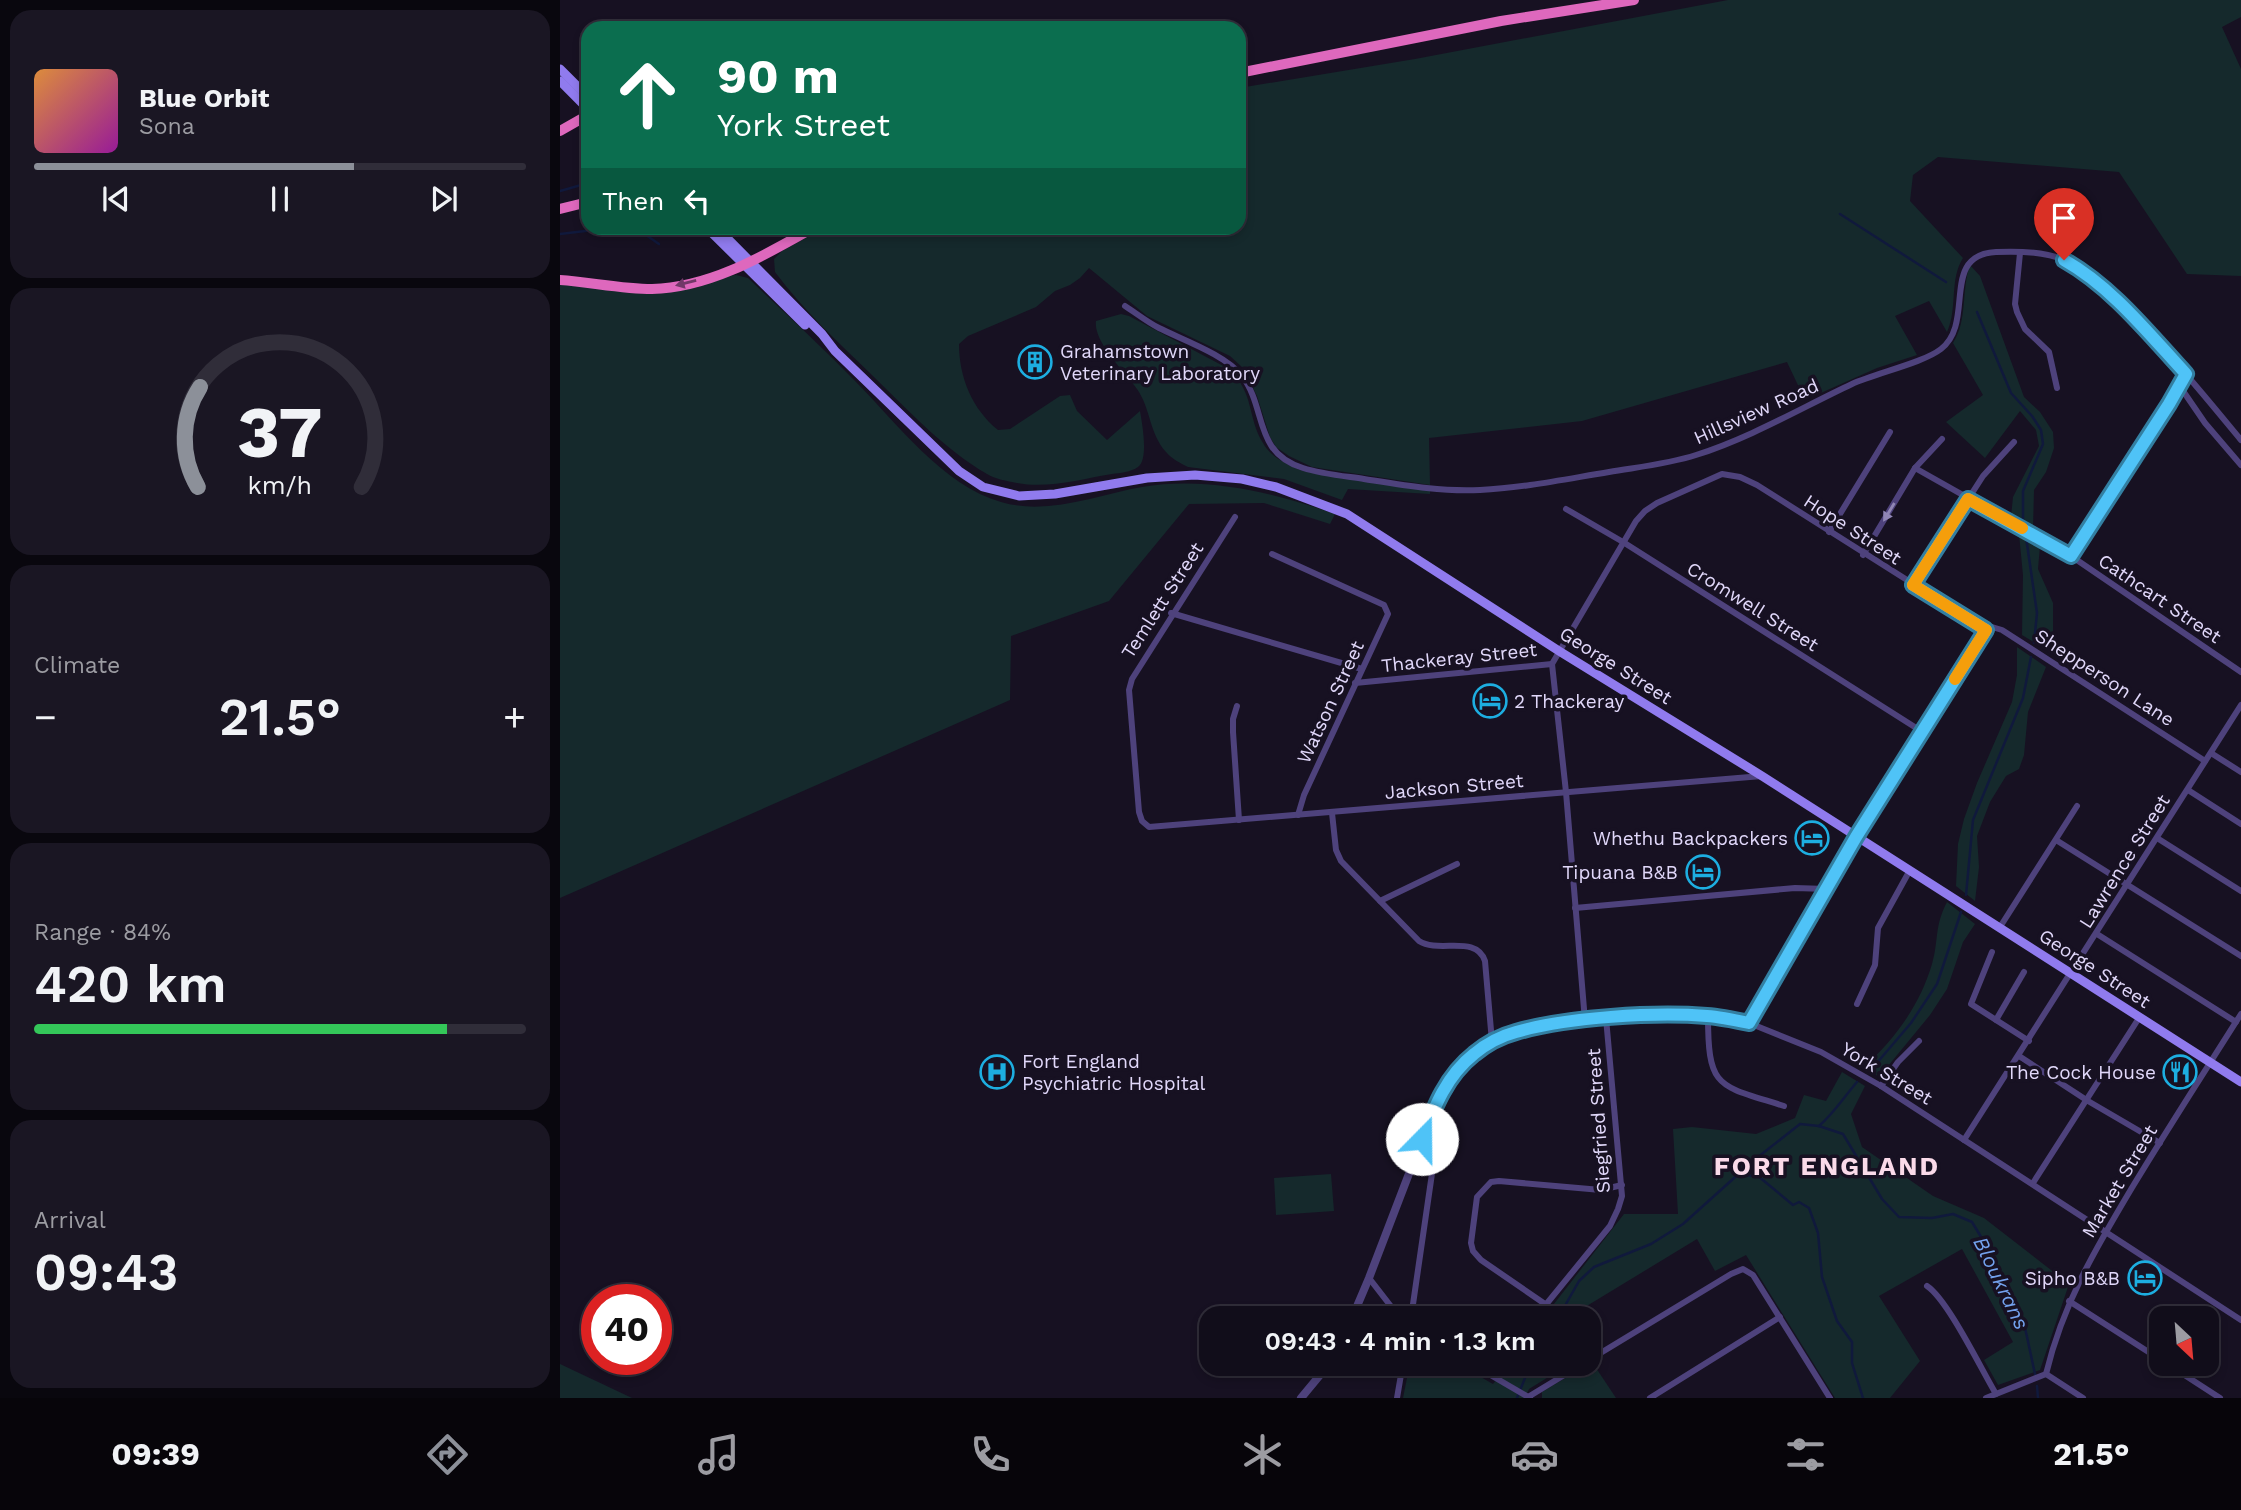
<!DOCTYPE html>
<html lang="en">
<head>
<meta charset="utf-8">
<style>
  :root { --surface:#110d1a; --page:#1a1623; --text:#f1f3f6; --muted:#9c9ca2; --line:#302d39; --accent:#8c9099 }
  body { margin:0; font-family:"Work Sans",sans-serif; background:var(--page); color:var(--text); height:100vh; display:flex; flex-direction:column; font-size:26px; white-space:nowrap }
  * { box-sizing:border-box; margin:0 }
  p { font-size:23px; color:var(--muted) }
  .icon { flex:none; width:38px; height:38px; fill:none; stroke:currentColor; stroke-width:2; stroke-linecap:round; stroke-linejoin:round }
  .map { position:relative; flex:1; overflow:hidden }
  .drawer { display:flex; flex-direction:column; gap:10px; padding:10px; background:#09070e; width:560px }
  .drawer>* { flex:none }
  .banner { position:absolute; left:21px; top:21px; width:665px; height:214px; border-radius:21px; box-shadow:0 4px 10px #0003,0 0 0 2px var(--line); background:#0b6e4f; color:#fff; overflow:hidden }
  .needle { width:46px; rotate:154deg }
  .buttons { position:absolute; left:1589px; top:1306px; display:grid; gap:14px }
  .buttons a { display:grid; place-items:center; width:70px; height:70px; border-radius:14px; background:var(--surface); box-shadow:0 4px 10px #0003,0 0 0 2px var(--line); font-size:35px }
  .speed { position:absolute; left:21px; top:1284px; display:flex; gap:14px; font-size:35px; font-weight:700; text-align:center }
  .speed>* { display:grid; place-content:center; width:91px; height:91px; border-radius:50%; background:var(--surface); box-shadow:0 4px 10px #0003,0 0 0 2px var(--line); line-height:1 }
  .speed .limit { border:10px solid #d22; background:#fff; color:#111 }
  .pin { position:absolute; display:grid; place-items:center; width:60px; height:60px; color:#fff; margin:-72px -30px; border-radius:50% 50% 50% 0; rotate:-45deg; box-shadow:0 0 7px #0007 }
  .pin .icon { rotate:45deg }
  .me { position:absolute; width:77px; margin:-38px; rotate:22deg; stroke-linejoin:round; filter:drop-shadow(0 0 5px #0008) }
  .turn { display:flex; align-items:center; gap:24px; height:147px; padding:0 21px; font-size:32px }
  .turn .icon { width:91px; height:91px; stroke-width:2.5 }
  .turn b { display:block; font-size:49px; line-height:60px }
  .then { display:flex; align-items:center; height:66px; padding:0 21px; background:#0003; gap:14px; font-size:26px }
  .big { font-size:52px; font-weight:600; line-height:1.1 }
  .drawer .tile { flex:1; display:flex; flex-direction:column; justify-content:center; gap:10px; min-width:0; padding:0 24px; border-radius:21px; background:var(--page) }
  .drawer .dial { align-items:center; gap:0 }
  .dial svg { height:182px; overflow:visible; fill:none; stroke:var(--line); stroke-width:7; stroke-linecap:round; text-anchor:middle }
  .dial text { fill:var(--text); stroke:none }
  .song { display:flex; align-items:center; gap:21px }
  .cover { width:84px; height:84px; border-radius:10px; background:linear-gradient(135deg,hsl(30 70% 55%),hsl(300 70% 35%)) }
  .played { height:7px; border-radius:4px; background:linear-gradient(90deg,var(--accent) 65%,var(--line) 65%) }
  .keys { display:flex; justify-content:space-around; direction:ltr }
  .heat { display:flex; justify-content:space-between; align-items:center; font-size:38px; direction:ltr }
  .charge { height:10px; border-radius:5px; background:linear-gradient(90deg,#34c759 84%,var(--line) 0) }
  .trip { position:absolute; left:639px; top:1306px; width:402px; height:70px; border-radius:21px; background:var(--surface); box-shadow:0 4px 10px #0003,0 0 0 2px var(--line); font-weight:600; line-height:70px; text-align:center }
  .menu { display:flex; height:112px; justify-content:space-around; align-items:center; background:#07050a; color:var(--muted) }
  .menu .icon { width:49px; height:49px }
  .menu .active { color:var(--accent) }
  .menu b { font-size:32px; color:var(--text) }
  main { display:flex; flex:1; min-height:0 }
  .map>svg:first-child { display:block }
</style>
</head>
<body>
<main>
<section class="drawer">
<div class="tile">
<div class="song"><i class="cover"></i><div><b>Blue Orbit</b><p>Sona</p></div></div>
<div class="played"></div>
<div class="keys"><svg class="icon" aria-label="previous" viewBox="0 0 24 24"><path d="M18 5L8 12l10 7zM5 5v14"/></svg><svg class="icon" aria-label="pause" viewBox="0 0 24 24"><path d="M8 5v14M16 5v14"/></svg><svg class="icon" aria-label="next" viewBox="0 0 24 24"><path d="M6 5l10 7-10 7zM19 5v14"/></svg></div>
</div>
<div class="tile dial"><svg viewBox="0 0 100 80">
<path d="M14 69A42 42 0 1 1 86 69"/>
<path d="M14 69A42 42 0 0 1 15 25" stroke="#8c9099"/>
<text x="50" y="56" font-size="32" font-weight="700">37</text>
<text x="50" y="72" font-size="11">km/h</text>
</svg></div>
<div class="tile"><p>Climate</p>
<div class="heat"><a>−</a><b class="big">21.5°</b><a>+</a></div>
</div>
<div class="tile"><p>Range · 84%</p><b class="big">420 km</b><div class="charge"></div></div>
<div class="tile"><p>Arrival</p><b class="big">09:43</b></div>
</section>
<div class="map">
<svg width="1681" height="1398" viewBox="0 0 1681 1398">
  <rect width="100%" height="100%" fill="#171122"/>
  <!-- green -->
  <g fill="#15292c">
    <path d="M1168,0h513v17l-19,10 19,42v207l-54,-2 -68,-102 -181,-15 -25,18 -3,26 53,57c-14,22 -5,50 -16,74l-18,-31 -34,15 22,39 -40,13 -72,32 -18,-38 -205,59 -153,17 1,47 -118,-18 -23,-11 -13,-9 -6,-10 -13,-41 -14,-28 -13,-12 -83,-40 -58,-48 -9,10 -10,7 -15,6 -19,16 -68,29 -9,8c0,33 13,65 39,86l12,-1 50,-33 10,-1 7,16 30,29 33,-29c2,12 9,48 -2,56 -7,5 -18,6 -26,7 -31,5 -64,15 -95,9 -10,-2 -22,-4 -30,-9 -43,-25 -78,-63 -113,-97 -34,-33 -71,-67 -99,-105l-1,-13 8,-8 42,-23h415v-140l176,-29z"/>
    <path d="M1410,265l10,11 44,121 16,15 13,20 1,16 -8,24 -12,18 -1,39 -22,-12 2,-20 26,-51 -3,-16 -16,-19 -35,47 -39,-36 37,-27 -30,-52c15,-23 8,-53 17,-78z"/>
    <path d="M176,275l12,3c36,34 73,68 107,103 43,43 87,104 146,121 47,14 95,-7 141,-15 65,-11 133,6 193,27l-5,10 -66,-21 -75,1 -80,97 -98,35 -1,64 -450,198v-615l56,7z"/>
    <path d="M561,314l8,2 100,53c26,25 18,48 34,74 7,14 27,23 40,28l127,20v3l-82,-5 -6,11 -58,-21 -96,-12c-8,-4 -16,-8 -22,-15 -17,-19 -15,-43 -29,-63 -12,-17 -44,-47 -41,-68z"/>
    <polygon points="1459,534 1480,546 1478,569 1493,603 1493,635 1487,650 1462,635 1463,575"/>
    <polygon points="1457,647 1486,667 1468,712 1464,755 1459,769 1446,776 1430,802 1417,836 1419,867 1415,901 1396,886 1398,844 1404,819 1417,783 1452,702 1457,675"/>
    <path d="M1387,902l28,22 -12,18 -16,47 -17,26 -51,62 -15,-10c31,-28 56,-62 68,-103 7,-24 2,-37 15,-62z"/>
    <polygon points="1282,1072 1305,1086 1291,1114 1302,1147 1373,1196 1424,1218 1509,1284 1480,1370 1438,1385 1424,1360 1453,1342 1402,1249 1319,1296 1360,1361 1330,1398 1275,1398 1186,1255 1155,1271 1137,1239 1007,1318 983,1318 1064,1214 1118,1214 1113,1129 1132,1127 1196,1134 1235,1118 1244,1095 1266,1101"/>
    <polygon points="771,1174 774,1211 716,1215 714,1178"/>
    <polygon points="1032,1362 1056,1398 982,1398 982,1392"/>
    <polygon points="850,1363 896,1363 933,1384 949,1363 1011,1363 969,1389 965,1398 843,1398"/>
    <polygon points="0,1364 72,1398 0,1398"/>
  </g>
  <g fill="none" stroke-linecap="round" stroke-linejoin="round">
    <!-- stream -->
    <g stroke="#10193c" stroke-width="2.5">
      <polyline points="0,191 28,183"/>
      <polyline points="1280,214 1386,282"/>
      <polyline points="76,228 99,244"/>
      <polyline points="0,234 50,228"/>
      <polyline points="1417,312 1451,393 1472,416 1481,430 1483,444 1463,491 1463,523"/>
      <polyline points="1466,537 1477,613 1474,643"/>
      <polyline points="1406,895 1413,820 1463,698 1471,657"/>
      <polyline points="1310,1071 1351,1023 1377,984 1401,912"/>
      <path d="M1259,1126c15,-13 25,-29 38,-44"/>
      <polyline points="1179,1175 1198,1176 1233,1205 1239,1202 1249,1208 1258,1233 1262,1277 1277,1321 1292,1342 1292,1363 1303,1398"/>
      <polyline points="998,1318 1019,1281 1034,1267 1091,1244 1123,1224 1193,1161 1240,1124 1259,1126 1283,1134 1322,1199 1339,1217 1372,1218 1393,1214 1412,1222 1429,1250 1464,1323 1475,1374"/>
      <polyline points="1477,1386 1478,1398"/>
      <polyline points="957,1398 971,1363"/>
    </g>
    <!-- minor -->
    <g stroke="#4e427c" stroke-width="6">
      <polyline points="1460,253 1455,304 1457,312 1465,329 1489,352 1497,388"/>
      <path d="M565,306c11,7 22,16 34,22 24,12 67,27 83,48 25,32 11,77 61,92 19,6 41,8 61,11 38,6 77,13 116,11 43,-2 86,-11 129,-18 29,-5 59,-8 87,-17 54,-17 105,-47 156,-71 24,-11 71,-21 89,-35 35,-27 -2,-94 55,-97 22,-1 48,-1 68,8 16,8 30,21 43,33 50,44 92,96 134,147"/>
      <polyline points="1619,385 1645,423 1681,465"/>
      <polyline points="1355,468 1511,556 1681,672"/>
      <polyline points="1006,509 1063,542 1361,731"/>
      <polyline points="675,517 572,679 569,690 579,812 582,821 589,827 1202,776"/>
      <polyline points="1269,532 1330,432"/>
      <polyline points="712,554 824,605 828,614 744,795 738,815"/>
      <polyline points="1303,555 1355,468 1382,439"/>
      <polyline points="1511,556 1609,404 1625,374"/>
      <polyline points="1353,585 1423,476 1454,442"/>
      <polyline points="611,613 802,669"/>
      <polyline points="1426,630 1432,627 1442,630 1645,761"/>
      <polyline points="992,664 1076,521 1085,511 1097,503 1162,474 1180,477 1197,485 1426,630"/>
      <polyline points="992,664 1006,792 1025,1021"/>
      <polyline points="795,683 992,664"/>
      <polyline points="677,706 673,719 673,732 679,820"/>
      <polyline points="1651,753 1681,772"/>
      <polyline points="1628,790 1681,824"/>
      <path d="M772,813l4,37 5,11 78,80c20,13 57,-7 66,20l7,81"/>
      <polyline points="1296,837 1426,630"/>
      <polyline points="1597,838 1681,891"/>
      <polyline points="1496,840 1681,956"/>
      <polyline points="820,901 897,864"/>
      <polyline points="1015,908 1235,888 1267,889"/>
      <polyline points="1440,927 1517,806"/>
      <polyline points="1537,934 1676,1022"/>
      <polyline points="1432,952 1411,1004 1469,1041"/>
      <polyline points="1297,1004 1315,965 1318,928 1350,870"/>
      <path d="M1148,1016c0,74 10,69 76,90"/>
      <polyline points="1436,1020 1464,972"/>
      <polyline points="1189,1023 1261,1052 1321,1086 1681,1320"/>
      <polyline points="1459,1056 1528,1101 1600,1143"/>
      <polyline points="1321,1086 1338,1062 1359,1041"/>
      <polyline points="1404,1140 1681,705"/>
      <polyline points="1473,1183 1579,1018"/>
      <polyline points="809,1278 840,1318"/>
      <path d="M1367,1286c21,14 54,83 69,108"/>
      <polyline points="1509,1301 1601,1360"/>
      <polyline points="985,1304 921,1260 913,1251 911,1243 917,1197 931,1182 939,1181 1041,1190 1062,1185"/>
      <polyline points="851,1318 876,1146 870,1119"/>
      <polyline points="975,1318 1050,1226 1058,1209 1062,1196 1046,1018"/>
      <polyline points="1029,1360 1171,1274 1183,1269 1193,1275 1270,1398"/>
      <polyline points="910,1363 970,1398"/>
      <polyline points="1606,1363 1660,1398"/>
      <path d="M1486,1374c17,-71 50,-126 87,-188 35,-58 72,-115 108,-172"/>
      <polyline points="1486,1374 1523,1398"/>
      <polyline points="935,1377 945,1363"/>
      <polyline points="968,1397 1024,1363"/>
      <polyline points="837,1398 843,1363"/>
      <polyline points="1090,1398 1220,1317"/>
      <polyline points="1426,1398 1486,1374"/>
    </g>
    <!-- tertiary -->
    <g stroke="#4e427c" stroke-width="8">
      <path d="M792,1318l17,-40 69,-180c15,-23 32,-45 56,-57 22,-11 44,-13 68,-17 63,-9 124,-11 187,-1l107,-186"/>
      <polyline points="741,1398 770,1363"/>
    </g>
    <!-- secondary -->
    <g stroke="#907bee" stroke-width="9">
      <polyline points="0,69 28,97"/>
      <polyline points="0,81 28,109"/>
      <polyline points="147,228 245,325"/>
      <polyline points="157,228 262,334 275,351 399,471 423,487 459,496 495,494 587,478 635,475 682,479 716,487 787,514 999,651 1202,776 1681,1082"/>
    </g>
    <!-- trunk -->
    <g stroke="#de68bd" stroke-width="10">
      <polyline points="679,73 941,21 1074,0"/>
      <polyline points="0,131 28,115"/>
      <polyline points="0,209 28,202"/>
      <path d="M0,280c30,2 62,9 92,9 58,-1 113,-34 161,-61"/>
    </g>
  </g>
  <!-- one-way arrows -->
  <defs><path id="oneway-solid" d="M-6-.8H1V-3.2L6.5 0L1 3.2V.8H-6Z" transform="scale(1.75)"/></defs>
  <use fill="#713868" href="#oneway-solid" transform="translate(126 283) rotate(166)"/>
  <use fill="#9086b5" href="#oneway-solid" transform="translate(1329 512) rotate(121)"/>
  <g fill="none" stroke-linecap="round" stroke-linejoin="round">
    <defs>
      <path id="route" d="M862,1139c12,-31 24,-63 52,-85 12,-10 27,-18 42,-22 52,-15 138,-20 191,-16 14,1 28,4 42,7l107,-186 130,-207 -73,-45 55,-86 103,57 98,-152 17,-30c-37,-40 -74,-87 -122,-114"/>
    </defs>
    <!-- route casing -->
    <use href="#route" stroke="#337fa1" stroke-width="18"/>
    <!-- route -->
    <use href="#route" stroke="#4fc3f7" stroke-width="12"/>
    <!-- slow -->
    <polyline stroke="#f59e0b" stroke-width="12" points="1395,679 1426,630 1353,585 1408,499 1462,528"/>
  </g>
  <!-- icons -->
  <defs>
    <symbol id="building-ring" viewBox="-11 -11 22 22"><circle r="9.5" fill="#171122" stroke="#1daee1" stroke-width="1.5"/><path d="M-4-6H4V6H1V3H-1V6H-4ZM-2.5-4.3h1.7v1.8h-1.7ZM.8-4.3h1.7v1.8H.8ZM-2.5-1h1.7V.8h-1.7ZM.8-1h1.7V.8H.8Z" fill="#1daee1"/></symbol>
    <symbol id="hotel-ring" viewBox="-11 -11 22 22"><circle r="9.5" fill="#171122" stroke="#1daee1" stroke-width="1.5"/><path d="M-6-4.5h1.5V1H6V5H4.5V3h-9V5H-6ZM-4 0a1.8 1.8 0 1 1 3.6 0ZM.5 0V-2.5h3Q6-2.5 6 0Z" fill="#1daee1"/></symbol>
    <symbol id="hospital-ring" viewBox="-11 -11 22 22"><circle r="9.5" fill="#171122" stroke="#1daee1" stroke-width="1.5"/><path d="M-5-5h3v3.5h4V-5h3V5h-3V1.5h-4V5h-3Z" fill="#1daee1"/></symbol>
    <symbol id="restaurant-ring" viewBox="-11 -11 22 22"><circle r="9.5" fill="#171122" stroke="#1daee1" stroke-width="1.5"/><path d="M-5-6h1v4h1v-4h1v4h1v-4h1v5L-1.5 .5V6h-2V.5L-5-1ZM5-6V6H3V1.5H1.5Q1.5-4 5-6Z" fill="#1daee1"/></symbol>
  </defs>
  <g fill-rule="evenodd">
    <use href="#building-ring" x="456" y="343" width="38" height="38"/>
    <use href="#hotel-ring" x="911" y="682" width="38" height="38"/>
    <use href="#hotel-ring" x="1233" y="819" width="38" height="38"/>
    <use href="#hotel-ring" x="1124" y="853" width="38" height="38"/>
    <use href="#hospital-ring" x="418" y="1053" width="38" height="38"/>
    <use href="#restaurant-ring" x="1601" y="1053" width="38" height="38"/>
    <use href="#hotel-ring" x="1566" y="1259" width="38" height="38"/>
  </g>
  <g text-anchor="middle" stroke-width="7" stroke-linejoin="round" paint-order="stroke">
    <!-- poi labels -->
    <g font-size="19" fill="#e1d8fa" stroke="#171122" text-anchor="end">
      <text x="500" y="358" text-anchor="start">Grahamstown<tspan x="500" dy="22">Veterinary Laboratory</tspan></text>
      <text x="954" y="708" text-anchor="start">2 Thackeray</text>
      <text x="1228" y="845">Whethu Backpackers</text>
      <text x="1118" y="879">Tipuana B&amp;B</text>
      <text x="462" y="1068" text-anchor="start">Fort England<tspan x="462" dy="22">Psychiatric Hospital</tspan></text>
      <text x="1596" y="1079">The Cock House</text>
      <text x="1560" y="1285">Sipho B&amp;B</text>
    </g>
    <!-- street labels -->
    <g font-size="19" fill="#e1d8fa" stroke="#171122">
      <text transform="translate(1196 411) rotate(-24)" y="7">Hillsview Road</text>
      <text transform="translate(1293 529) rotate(33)" y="7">Hope Street</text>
      <text transform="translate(1600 598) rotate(34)" y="7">Cathcart Street</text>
      <text transform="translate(602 600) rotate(-57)" y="7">Temlett Street</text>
      <text transform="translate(1193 606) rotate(32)" y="7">Cromwell Street</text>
      <text transform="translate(899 657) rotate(-6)" y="7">Thackeray Street</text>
      <text transform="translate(1056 665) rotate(32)" y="7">George Street</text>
      <text transform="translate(1545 677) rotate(33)" y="7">Shepperson Lane</text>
      <text transform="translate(770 702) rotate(-65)" y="7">Watson Street</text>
      <text transform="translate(894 786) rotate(-5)" y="7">Jackson Street</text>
      <text transform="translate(1564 861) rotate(-58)" y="7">Lawrence Street</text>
      <text transform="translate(1535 968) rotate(33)" y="7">George Street</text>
      <text transform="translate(1327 1073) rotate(31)" y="7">York Street</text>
      <text transform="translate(1038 1121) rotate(-94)" y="7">Siegfried Street</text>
      <text transform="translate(1559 1181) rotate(-59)" y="7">Market Street</text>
    </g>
    <!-- water labels -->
    <g font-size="21" font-style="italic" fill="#73a1ed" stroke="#171122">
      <text transform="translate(1441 1283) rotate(64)" y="7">Bloukrans</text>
    </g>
    <!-- district labels -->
    <g font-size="26" font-weight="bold" letter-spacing="2" fill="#fadae9" stroke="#171122">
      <text x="1267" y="1175">FORT ENGLAND</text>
    </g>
  </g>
</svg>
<div class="buttons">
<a><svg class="needle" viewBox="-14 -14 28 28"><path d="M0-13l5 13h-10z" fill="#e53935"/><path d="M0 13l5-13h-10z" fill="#9c9ca2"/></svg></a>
</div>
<div class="speed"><div class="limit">40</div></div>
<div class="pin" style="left:1504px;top:260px;background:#d93025"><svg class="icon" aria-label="arrive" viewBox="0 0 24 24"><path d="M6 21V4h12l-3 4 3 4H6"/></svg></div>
<svg class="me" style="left:862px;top:1139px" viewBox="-20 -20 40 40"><circle r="19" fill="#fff"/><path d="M0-13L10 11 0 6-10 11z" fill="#4fc3f7"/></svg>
<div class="trip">09:43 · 4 min · 1.3 km</div>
<div class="banner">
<div class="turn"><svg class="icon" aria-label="ahead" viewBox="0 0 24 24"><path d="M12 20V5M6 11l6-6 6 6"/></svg><div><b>90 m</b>York Street</div></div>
<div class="then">Then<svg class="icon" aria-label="left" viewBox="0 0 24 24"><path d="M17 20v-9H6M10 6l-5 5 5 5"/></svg></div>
</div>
</div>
</main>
<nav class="menu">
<b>09:39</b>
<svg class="icon active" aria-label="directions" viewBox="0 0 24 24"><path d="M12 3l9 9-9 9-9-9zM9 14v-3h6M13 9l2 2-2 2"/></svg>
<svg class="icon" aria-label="music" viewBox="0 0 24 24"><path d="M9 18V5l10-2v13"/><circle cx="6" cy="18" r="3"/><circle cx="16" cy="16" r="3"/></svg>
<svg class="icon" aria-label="phone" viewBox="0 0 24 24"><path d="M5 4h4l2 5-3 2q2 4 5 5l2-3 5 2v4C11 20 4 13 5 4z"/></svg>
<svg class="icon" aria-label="climate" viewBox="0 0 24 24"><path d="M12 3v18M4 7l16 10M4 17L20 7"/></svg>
<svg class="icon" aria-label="car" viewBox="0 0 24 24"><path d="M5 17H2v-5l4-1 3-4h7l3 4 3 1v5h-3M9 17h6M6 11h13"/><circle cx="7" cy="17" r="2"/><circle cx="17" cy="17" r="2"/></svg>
<svg class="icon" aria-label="filters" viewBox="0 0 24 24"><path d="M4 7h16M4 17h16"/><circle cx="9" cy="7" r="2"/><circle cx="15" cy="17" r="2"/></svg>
<b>21.5°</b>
</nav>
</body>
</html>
